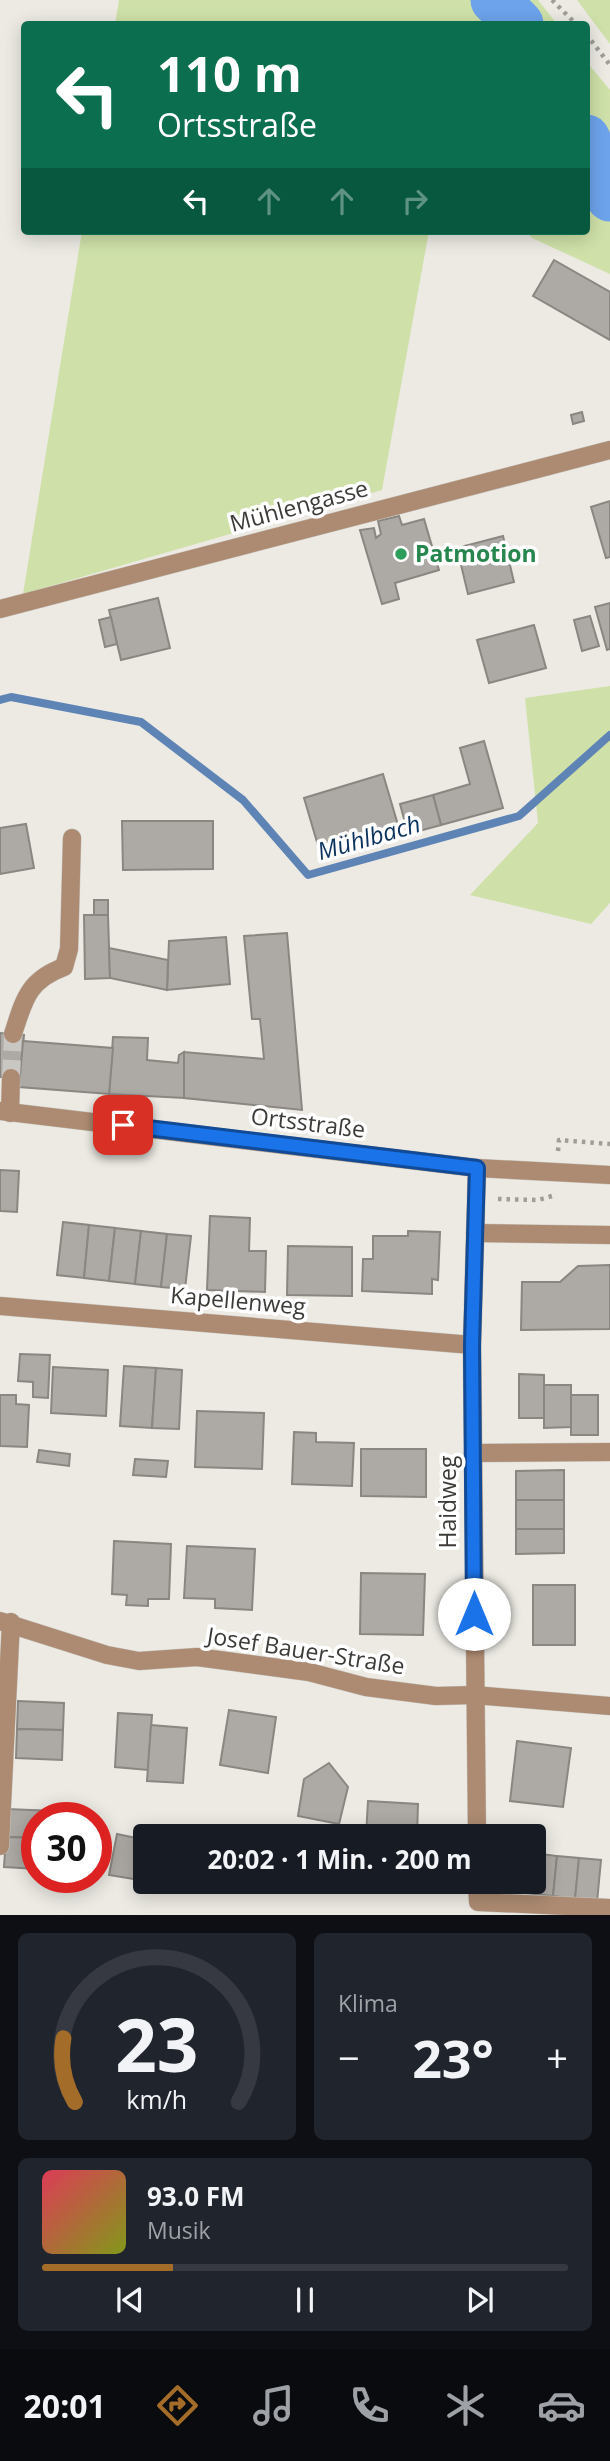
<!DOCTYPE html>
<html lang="de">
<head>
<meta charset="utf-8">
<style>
  :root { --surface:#171b24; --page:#20242c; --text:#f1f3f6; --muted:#9ea1a6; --line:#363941; --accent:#a46c29 }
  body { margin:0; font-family:"Open Sans",sans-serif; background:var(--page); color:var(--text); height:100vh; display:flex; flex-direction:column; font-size:26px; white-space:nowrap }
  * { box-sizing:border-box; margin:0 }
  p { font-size:23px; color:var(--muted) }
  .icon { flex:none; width:38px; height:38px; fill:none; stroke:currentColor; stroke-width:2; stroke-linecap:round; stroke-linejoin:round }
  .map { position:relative; height:1915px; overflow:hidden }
  .panel { display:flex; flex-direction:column; gap:18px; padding:18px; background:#0d0f14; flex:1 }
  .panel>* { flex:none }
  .hud { position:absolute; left:21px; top:21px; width:569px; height:214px; border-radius:7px; box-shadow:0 4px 18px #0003; background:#0b6e4f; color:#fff; overflow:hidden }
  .speed { position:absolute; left:21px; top:1802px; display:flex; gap:14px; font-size:35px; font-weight:700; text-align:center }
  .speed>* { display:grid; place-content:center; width:91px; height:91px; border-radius:50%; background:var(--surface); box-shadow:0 4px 18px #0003; line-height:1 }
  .speed .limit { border:10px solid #d22; background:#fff; color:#111 }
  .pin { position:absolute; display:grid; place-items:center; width:60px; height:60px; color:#fff; margin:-30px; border-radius:14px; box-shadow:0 4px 10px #0006 }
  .me { position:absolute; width:77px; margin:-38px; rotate:0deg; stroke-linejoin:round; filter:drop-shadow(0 0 5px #0008) }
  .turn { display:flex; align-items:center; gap:24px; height:147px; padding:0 21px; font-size:32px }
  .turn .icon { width:91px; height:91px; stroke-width:2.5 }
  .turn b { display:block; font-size:49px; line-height:60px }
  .lanes { display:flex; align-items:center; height:66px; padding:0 21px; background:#0003; justify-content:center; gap:35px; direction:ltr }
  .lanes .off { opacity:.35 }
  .big { font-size:52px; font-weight:700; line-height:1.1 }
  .panel .tile { flex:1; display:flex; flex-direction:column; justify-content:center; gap:10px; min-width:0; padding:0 24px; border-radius:10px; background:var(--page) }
  .panel .dial { align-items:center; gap:0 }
  .dial svg { height:182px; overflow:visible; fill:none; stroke:var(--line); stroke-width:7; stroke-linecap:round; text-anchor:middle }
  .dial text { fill:var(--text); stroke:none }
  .song { display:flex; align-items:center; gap:21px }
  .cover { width:84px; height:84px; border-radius:10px; background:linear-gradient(135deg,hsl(350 70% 55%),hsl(70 70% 35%)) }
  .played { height:7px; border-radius:4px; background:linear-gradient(90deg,var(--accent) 25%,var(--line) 25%) }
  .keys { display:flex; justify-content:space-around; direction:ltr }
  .heat { display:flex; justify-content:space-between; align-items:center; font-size:38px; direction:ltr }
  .panel .tiles { flex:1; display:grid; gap:18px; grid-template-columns:1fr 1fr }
  .tile:last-child { grid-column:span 2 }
  .trip { position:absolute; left:133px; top:1824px; width:413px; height:70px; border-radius:7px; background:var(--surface); box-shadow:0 4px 18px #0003; font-weight:700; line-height:70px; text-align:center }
  .dock { display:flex; height:112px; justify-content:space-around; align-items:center; background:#090b0e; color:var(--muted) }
  .dock .icon { width:49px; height:49px }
  .dock .selected { color:var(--accent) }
  .dock b { font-size:32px; color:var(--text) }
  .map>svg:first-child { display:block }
</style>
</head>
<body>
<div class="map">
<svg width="610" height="1915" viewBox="0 0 610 1915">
  <rect width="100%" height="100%" fill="#eceae3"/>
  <!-- green -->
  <g fill="#cfe1a9">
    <polygon points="119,0 538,0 557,24 115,24"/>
    <polygon points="577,0 610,0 610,44"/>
    <polygon points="586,61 610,90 610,274 532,238 526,231 586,231"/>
    <polygon points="82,231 429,231 382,490 23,594"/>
    <polygon points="610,686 610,903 591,924 470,895 538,823 525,698"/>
  </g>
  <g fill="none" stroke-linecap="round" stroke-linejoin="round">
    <!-- stream -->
    <polyline stroke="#5e84b5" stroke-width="8" points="0,700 11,697 141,722 243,800 308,875 519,816 610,735"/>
    <!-- river -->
    <g stroke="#6da3eb" stroke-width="49">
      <polyline points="495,0 519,24"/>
      <polyline points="586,139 610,197"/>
    </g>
  </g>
  <!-- building -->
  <g fill="#ada9a4" stroke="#8a8681" stroke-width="2">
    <polygon points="554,260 610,292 610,340 533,296"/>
    <polygon points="582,412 584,421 573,424 571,415"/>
    <polygon points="610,501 610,557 606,558 591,507"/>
    <polygon points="399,516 402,525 424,519 439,570 395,583 399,599 382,604 360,530 374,528 376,538 381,534 378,521"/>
    <polygon points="503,536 514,582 468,594 457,548"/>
    <polygon points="158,598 170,648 121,660 109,610"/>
    <polygon points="610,603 610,649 607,650 595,607"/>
    <polygon points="590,616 599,646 582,651 574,620"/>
    <polygon points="111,617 117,644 105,647 99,620"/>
    <polygon points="534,625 546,668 489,683 477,640"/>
    <polygon points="484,741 503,808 441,825 433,795 470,784 460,748"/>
    <polygon points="383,774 398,825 319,849 304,798"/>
    <polygon points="433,795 441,825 408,834 400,804"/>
    <polygon points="122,821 213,821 213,869 123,870"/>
    <polygon points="26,824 34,868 0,874 0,828"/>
    <rect x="94" y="900" width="14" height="15"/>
    <polygon points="84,915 108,915 110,978 85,979"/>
    <polygon points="287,933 302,1110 184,1098 184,1052 264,1059 260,1019 252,1019 244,936"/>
    <polygon points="226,937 230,984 167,990 169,941"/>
    <polygon points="109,948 168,960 167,990 110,978"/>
    <polygon points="0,1033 24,1035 20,1078 0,1077"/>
    <polygon points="113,1037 148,1038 147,1060 178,1063 179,1055 184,1052 184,1098 109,1094"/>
    <polygon points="23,1041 113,1048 109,1094 19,1087"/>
    <polygon points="0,1170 19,1171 17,1212 0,1211"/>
    <polygon points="210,1216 250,1218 249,1251 266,1251 265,1292 207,1290"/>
    <polygon points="63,1222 89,1225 84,1278 57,1275"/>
    <polygon points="89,1225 115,1228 109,1281 84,1278"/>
    <polygon points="115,1228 141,1231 135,1284 109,1281"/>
    <polygon points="141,1231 167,1234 161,1287 135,1284"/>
    <polygon points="408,1231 440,1232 438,1280 432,1279 432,1294 362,1291 363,1259 373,1259 373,1236 408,1236"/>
    <polygon points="167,1234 191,1236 185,1289 161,1287"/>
    <polygon points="288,1246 352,1247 352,1296 287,1295"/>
    <polygon points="610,1265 610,1329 521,1330 522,1282 560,1282 578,1266"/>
    <polygon points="20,1354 50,1355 48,1398 33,1397 33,1382 18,1381"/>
    <polygon points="124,1366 156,1368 152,1428 120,1426"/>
    <polygon points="53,1367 108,1370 106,1416 51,1413"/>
    <polygon points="156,1368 182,1370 179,1429 152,1428"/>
    <polygon points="519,1374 544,1375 544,1418 519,1418"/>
    <polygon points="544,1385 571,1385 571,1427 544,1428"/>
    <polygon points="0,1395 16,1395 16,1404 29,1405 27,1447 0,1446"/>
    <rect x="571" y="1395" width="27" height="40"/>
    <polygon points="197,1411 264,1413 262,1469 195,1467"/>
    <polygon points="294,1432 316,1433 316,1442 354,1443 352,1486 292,1484"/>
    <polygon points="361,1449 426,1449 426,1497 361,1496"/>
    <polygon points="39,1450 70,1454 69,1466 37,1462"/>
    <polygon points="135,1459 168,1461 166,1477 133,1475"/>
    <polygon points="564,1470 564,1500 516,1500 516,1471"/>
    <rect x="516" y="1500" width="48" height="29"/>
    <polygon points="516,1529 564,1529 564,1553 516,1554"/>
    <polygon points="114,1541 171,1544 169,1599 148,1599 148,1606 126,1605 127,1595 112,1594"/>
    <polygon points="187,1546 255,1549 252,1610 215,1608 215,1599 184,1598"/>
    <polygon points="361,1573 425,1574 423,1635 360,1634"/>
    <rect x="533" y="1585" width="42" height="60"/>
    <polygon points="18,1701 64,1703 63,1730 17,1729"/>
    <polygon points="229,1710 276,1717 268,1773 220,1765"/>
    <polygon points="118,1713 152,1715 148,1770 115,1767"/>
    <polygon points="151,1725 187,1728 183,1783 147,1781"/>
    <polygon points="17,1729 63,1730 62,1760 16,1758"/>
    <polygon points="517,1741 571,1748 563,1807 510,1801"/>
    <polygon points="329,1763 348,1787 339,1824 298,1816 304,1779"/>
    <polygon points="368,1801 418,1804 417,1836 366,1836"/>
    <polygon points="7,1809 54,1811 54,1818 37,1818 37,1838 6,1837"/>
    <polygon points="117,1834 141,1839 134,1879 109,1875"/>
    <polygon points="6,1837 37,1838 37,1869 4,1867"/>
    <polygon points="141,1839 145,1839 145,1881 160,1881 160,1884 134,1879"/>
    <polygon points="534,1853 557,1856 553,1896 526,1893 526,1881 534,1881"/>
    <polygon points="557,1856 579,1858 575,1899 553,1896"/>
    <polygon points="579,1858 601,1860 597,1902 575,1899"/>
    <polygon points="160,1881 185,1881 183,1888 160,1884"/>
  </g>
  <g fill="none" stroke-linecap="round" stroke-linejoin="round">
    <!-- minor-tunnel -->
    <polyline stroke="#c9c7c1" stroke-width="18" stroke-dasharray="18 9" stroke-linecap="butt" points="11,1078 13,1034"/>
    <defs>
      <g id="minor">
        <polyline points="0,609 610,450"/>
        <path d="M13,1034c11,-34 15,-54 51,-67l5,-18 3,-111"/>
        <polyline points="0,1111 477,1168 610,1175"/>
        <polyline points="10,1113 11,1078"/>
        <polyline points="475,1233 610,1235"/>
        <polyline points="0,1306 472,1345"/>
        <polyline points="473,1453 610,1452"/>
        <polyline points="0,1621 107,1655 139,1661 197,1657 309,1672 366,1687 436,1696 474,1695 610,1706"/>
        <polyline points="477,1836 472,1345 477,1168"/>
        <polyline points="0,1846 11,1622"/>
        <polyline points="477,1881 478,1902 610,1908"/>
      </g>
    </defs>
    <!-- minor casing -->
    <use href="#minor" stroke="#c9c7c1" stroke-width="19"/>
    <!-- path -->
    <g stroke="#9e9d98" stroke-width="4.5" stroke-dasharray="3.5 5" stroke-linecap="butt">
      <polyline points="552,0 576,24"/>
      <polyline points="586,34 610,65"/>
      <polyline points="558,1151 559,1140 610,1144"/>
      <polyline points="498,1199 538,1200 552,1196"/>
    </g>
    <!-- minor -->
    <use href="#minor" stroke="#ad8b72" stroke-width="18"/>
  </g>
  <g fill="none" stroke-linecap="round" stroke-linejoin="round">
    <defs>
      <polyline id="route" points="123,1125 477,1168 472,1345 474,1614"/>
    </defs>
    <!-- route casing -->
    <use href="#route" stroke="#114b97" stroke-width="18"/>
    <!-- route -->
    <use href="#route" stroke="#1a73e8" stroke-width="12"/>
  </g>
  <!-- markers -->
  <circle fill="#2e9e5b" stroke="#fff" stroke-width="2.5" cx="401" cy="554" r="7"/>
  <g text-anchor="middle" stroke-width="7" stroke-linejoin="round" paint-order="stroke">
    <!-- street labels -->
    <g font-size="23" fill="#3c3b38" stroke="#fff">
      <text transform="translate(299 506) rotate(-15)" y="8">Mühlengasse</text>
      <text transform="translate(308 1123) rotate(7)" y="8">Ortsstraße</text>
      <text transform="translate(238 1301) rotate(5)" y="8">Kapellenweg</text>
      <text transform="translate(448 1502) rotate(-90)" y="8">Haidweg</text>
      <text transform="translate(306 1651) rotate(9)" y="8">Josef Bauer-Straße</text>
    </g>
    <!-- leisure labels -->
    <g font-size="23" font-weight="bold" fill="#27864d" stroke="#fff" text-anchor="start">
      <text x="415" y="562">Patmotion</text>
    </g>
    <!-- water labels -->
    <g font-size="24" font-style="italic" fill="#0c325e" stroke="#fff">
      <text transform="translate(369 838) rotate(-16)" y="8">Mühlbach</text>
    </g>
  </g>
</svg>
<div class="speed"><div class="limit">30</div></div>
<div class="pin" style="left:123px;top:1125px;background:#d93025"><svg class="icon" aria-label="arrive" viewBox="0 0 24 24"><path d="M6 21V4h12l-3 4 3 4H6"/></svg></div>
<svg class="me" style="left:474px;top:1614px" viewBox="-20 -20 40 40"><circle r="19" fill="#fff"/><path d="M0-13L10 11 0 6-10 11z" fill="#1a73e8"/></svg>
<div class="trip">20:02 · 1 Min. · 200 m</div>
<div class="hud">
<div class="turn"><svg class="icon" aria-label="left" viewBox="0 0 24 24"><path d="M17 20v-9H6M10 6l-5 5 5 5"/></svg><div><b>110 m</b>Ortsstraße</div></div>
<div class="lanes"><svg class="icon" aria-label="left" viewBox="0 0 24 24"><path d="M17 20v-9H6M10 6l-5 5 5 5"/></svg><svg class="icon off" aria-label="ahead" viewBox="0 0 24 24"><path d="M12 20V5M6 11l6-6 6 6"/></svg><svg class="icon off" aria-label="ahead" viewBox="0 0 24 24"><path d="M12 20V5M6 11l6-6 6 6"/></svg><svg class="icon off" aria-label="right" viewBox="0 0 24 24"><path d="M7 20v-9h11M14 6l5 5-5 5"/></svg></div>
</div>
</div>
<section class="panel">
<div class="tiles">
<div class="tile dial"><svg viewBox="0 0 100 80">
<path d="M14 69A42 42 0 1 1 86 69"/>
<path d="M14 69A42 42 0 0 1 9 41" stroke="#a46c29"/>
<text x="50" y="56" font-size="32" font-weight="700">23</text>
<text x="50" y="72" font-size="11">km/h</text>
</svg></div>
<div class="tile"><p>Klima</p>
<div class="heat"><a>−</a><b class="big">23°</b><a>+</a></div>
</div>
<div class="tile">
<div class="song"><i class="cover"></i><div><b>93.0 FM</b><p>Musik</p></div></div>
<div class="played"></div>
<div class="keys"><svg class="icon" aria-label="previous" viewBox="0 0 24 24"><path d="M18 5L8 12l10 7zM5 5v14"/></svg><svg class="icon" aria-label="pause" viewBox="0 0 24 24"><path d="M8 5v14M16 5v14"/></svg><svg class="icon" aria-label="next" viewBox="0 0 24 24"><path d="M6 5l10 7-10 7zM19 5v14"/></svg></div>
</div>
</div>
</section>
<nav class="dock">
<b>20:01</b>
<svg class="icon selected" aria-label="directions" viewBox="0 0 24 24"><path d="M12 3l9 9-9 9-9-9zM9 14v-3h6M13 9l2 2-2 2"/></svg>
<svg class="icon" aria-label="music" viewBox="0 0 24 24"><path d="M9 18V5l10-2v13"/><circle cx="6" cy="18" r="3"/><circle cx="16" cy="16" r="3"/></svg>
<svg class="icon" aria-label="phone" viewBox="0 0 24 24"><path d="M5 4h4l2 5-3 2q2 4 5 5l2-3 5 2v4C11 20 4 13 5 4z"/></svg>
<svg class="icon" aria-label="climate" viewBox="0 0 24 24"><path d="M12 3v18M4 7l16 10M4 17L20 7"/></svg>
<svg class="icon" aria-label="car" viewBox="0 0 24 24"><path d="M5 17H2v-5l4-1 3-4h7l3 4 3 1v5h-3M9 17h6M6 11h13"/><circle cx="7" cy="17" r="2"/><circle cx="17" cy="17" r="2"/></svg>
</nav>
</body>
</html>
